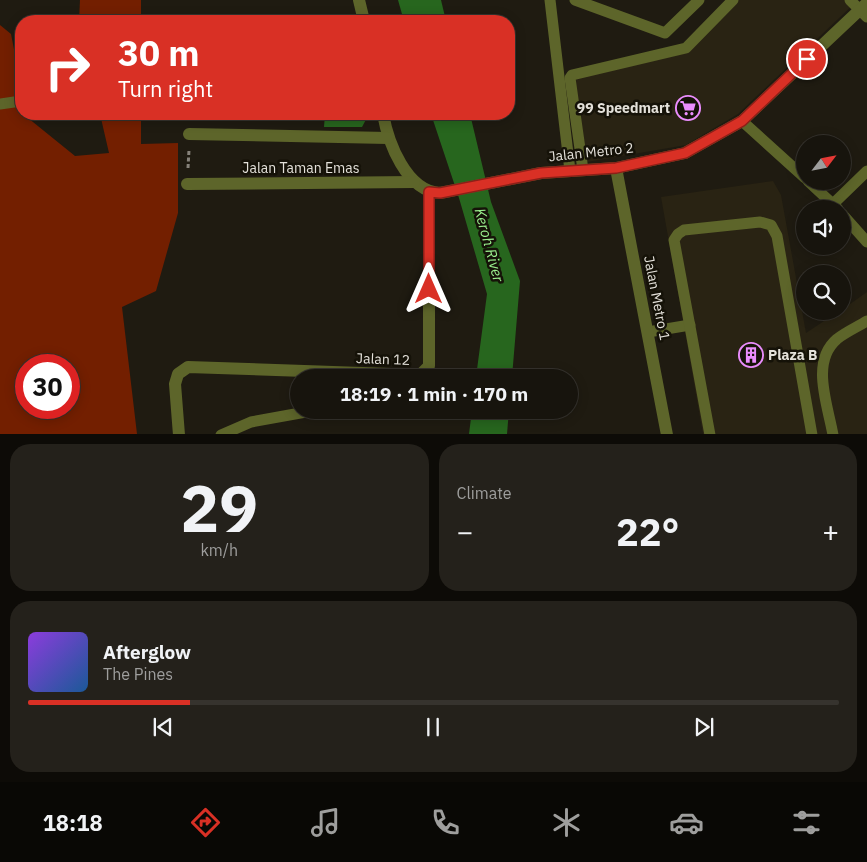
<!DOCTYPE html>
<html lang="en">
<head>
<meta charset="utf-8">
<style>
  :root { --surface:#17140d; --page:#24211b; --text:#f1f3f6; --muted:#9e9e9d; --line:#36332e; --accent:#d93025 }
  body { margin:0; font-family:"IBM Plex Sans",sans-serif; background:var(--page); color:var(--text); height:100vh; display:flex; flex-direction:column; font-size:19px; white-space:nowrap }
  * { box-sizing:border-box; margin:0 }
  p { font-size:16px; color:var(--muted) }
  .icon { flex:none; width:28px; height:28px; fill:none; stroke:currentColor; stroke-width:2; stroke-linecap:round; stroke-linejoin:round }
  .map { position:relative; height:434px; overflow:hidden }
  .details { display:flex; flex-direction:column; gap:10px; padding:10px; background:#0d0b07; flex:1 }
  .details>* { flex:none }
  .banner { position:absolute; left:15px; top:15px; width:500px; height:105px; border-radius:20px; box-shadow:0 2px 12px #0003,0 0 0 1px var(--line); background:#d93025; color:#fff; overflow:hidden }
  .needle { width:32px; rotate:58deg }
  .controls { position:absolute; left:796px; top:135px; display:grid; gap:10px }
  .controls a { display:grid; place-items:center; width:55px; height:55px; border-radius:50%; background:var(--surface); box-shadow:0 2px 12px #0003,0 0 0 1px var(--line); font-size:25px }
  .speed { position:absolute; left:15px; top:354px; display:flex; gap:10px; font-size:25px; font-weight:700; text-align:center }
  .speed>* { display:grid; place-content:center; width:65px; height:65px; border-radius:50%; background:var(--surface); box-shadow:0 2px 12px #0003,0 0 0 1px var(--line); line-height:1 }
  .speed .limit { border:8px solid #d22; background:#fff; color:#111 }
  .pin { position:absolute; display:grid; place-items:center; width:42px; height:42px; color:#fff; margin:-21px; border:2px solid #fff; border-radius:50%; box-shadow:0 1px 5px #0007 }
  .me { position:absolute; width:55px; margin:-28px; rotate:0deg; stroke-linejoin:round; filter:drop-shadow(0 0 4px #0008) }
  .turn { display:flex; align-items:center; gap:18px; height:105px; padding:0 20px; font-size:22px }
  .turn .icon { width:65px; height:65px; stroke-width:2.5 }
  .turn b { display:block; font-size:35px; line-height:42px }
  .big { font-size:38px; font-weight:700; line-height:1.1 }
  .details .tile { flex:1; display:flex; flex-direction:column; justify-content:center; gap:8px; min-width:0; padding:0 18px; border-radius:20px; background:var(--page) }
  .details .dial { align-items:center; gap:0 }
  .dial b { font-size:65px; line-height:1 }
  .song { display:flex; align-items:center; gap:15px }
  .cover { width:60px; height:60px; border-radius:8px; background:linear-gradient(135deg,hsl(270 70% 55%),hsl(210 70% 35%)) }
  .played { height:5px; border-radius:2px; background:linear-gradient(90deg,var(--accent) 20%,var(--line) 20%) }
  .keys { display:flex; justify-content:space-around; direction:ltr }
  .heat { display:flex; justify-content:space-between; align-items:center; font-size:28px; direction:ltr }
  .details .tiles { flex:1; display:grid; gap:10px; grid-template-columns:1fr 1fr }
  .tile:last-child { grid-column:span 2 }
  .trip { position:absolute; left:290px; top:369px; width:288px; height:50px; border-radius:25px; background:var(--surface); box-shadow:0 2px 12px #0003,0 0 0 1px var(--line); font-weight:700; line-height:50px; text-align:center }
  .tabs { display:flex; height:80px; justify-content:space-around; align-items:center; background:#090805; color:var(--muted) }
  .tabs .icon { width:35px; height:35px }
  .tabs .active { color:var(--accent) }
  .tabs b { font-size:22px; color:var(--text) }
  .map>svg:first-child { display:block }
</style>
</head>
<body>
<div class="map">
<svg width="867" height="435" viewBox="0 0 867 435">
  <rect width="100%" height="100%" fill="#1f1b11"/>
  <!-- built -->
  <g fill="#292313">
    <polygon points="738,0 858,0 738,114 686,145 587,162 575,79 686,53"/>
    <polygon points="773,181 781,195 806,333 839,311 842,311 843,309 867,292 867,434 703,434 661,197"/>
  </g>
  <!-- forest -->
  <g fill="#731f00" fill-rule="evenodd">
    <polygon points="80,0 141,0 141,21 79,21"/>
    <path d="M0,25l11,9 10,51v29h6l1,4 47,38 34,-3 -9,-39h41v30l37,-1v70l-22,78 -34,16 15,127h-137zM26,365h43v43h-43z"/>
  </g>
  <!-- water -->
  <g fill="#27661e">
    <polygon points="398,0 441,0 446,21 404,21"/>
    <polygon points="325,114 369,114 362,127 324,127"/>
    <polygon points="431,114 470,114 491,202 520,281 512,377 476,377 487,294 459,198"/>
    <polygon points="472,410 509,410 507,434 469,434"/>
  </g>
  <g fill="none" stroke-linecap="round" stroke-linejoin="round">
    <!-- path -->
    <polyline stroke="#86827a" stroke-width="3" stroke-dasharray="4 2.5" stroke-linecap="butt" points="188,168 189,150"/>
    <!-- service -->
    <g stroke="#5d652a" stroke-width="11">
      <polyline points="550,0 570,171"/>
      <polyline points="575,0 665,33 699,0"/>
      <polyline points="850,0 867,17"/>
      <polyline points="0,104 21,101"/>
      <polyline points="742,121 805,178"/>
      <polyline points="583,170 570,78 572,75 686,48 733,0"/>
      <polyline points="808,181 838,209"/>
      <polyline points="833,204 867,171"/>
      <polyline points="842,214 867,242"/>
      <polyline points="648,332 690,325"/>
      <polyline points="221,435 251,422 317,410"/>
      <polyline points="710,435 674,240 678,234 684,230 760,222 771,225 777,236 812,435"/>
      <path d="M833,435c-5,-30 -23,-73 4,-96 9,-7 20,-12 30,-18"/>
    </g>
    <!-- minor -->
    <g stroke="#5d652a" stroke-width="12">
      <polyline points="359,0 364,21"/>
      <path d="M383,114c5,28 23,77 57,79l101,-20 75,-5 69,-15 57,-32 125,-118"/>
      <polyline points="189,134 388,138"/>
      <polyline points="616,168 667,435"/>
      <polyline points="187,184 414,182"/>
      <polyline points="179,435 175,384 178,374 188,367 420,375 429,366 429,192"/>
    </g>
  </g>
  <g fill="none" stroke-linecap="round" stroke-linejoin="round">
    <defs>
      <polyline id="route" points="429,289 429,192 440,193 541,173 616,168 685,153 742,121 807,59"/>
    </defs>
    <!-- route casing -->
    <use href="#route" stroke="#8d1f18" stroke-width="12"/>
    <!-- route -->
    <use href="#route" stroke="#d93025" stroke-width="9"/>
  </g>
  <!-- icons -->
  <defs>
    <symbol id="supermarket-ring" viewBox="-11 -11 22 22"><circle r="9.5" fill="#151208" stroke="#ea8dfd" stroke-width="1.5"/><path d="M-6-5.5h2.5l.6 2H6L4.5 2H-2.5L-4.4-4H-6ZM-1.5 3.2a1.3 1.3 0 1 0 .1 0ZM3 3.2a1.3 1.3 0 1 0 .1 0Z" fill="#ea8dfd"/></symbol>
    <symbol id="building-ring" viewBox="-11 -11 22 22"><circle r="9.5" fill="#151208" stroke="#ea8dfd" stroke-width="1.5"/><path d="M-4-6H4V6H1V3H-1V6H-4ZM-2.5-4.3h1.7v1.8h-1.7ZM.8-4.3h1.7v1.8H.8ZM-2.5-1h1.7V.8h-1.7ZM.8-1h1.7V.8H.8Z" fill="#ea8dfd"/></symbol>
  </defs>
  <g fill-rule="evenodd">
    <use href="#supermarket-ring" x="674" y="94" width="28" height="28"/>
    <use href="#building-ring" x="737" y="341" width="28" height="28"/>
  </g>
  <g text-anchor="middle" stroke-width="5" stroke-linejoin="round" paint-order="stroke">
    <!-- poi labels -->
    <g font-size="14" font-weight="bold" fill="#e4e1da" stroke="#151208" text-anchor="end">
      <text x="670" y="113">99 Speedmart</text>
      <text x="768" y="360" text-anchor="start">Plaza B</text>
    </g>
    <!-- street labels -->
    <g font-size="14" fill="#e4e1da" stroke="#151208">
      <text transform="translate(591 152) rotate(-6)" y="5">Jalan Metro 2</text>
      <text x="301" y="173">Jalan Taman Emas</text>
      <text transform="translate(657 298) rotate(79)" y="5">Jalan Metro 1</text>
      <text transform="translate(383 359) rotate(2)" y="5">Jalan 12</text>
    </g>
    <!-- water labels -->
    <g font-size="15" font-style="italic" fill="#9aee8d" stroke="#151208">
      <text transform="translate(489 245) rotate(75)" y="5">Keroh River</text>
    </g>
  </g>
</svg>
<div class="controls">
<a><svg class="needle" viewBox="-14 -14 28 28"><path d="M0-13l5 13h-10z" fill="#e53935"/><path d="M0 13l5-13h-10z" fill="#9e9e9d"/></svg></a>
<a><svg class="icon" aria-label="sound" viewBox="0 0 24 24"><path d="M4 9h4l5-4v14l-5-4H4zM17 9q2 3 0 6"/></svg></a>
<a><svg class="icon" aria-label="search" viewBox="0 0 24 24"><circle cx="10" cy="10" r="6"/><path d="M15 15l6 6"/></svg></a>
</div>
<div class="speed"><div class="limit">30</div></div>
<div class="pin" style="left:807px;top:59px;background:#d93025"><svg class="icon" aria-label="arrive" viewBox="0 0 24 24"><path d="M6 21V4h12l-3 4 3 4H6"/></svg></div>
<svg class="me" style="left:429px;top:289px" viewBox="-20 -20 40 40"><path d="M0-17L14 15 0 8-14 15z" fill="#d93025" stroke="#fff" stroke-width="4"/></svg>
<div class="trip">18:19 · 1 min · 170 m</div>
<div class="banner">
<div class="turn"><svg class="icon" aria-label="right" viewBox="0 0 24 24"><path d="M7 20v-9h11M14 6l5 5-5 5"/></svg><div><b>30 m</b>Turn right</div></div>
</div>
</div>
<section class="details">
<div class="tiles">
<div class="tile dial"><b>29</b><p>km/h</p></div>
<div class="tile"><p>Climate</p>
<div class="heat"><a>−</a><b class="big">22°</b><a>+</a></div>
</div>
<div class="tile">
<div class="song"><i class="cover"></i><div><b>Afterglow</b><p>The Pines</p></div></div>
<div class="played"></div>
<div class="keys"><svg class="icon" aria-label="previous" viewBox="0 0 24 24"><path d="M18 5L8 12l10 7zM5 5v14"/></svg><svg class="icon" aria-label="pause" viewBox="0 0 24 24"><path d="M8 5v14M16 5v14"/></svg><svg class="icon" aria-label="next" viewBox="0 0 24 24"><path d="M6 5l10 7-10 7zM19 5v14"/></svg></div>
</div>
</div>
</section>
<nav class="tabs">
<b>18:18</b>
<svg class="icon active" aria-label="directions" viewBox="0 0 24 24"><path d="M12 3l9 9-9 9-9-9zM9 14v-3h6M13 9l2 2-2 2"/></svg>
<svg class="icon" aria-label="music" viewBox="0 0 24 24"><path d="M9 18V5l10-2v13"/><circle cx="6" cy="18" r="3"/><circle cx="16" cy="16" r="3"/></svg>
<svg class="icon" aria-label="phone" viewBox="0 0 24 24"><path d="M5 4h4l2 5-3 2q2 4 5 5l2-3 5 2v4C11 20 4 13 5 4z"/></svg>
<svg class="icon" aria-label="climate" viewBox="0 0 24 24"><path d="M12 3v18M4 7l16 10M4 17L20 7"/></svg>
<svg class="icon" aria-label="car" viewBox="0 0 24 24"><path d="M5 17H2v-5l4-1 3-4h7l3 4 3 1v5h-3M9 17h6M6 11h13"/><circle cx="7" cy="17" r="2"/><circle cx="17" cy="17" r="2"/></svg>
<svg class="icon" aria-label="filters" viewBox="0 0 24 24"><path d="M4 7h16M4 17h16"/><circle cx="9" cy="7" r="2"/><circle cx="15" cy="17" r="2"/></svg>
</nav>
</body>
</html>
